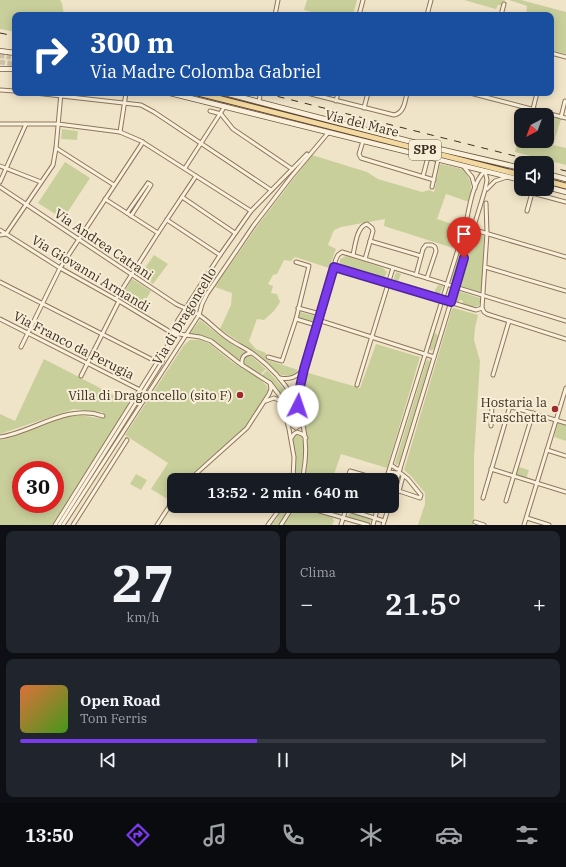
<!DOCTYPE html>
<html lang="it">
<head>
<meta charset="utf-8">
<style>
  :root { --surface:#171b24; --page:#20242c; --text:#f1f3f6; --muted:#9ea1a6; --line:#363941; --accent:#7c3aed }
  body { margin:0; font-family:"IBM Plex Serif",serif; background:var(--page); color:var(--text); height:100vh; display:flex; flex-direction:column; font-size:15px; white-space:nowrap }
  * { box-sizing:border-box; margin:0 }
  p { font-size:13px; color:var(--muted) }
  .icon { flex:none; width:22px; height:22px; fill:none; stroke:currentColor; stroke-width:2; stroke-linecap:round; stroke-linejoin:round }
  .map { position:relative; height:525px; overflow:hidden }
  .panel { display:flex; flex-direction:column; gap:6px; padding:6px; background:#0d0f14; flex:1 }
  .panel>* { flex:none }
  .guide { position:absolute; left:12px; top:12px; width:542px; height:84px; border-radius:8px; box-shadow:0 2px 10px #0003; background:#1a4fa0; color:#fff; overflow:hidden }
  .needle { width:26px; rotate:221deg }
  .buttons { position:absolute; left:514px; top:108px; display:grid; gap:8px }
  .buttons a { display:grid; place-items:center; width:40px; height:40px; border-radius:8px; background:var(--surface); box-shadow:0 2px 10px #0003; font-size:20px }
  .speed { position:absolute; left:12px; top:461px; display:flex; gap:8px; font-size:20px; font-weight:700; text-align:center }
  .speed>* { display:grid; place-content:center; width:52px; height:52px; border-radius:50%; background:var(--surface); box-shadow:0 2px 10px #0003; line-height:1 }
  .speed .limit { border:6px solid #d22; background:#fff; color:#111 }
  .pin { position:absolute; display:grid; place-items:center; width:34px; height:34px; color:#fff; margin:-41px -17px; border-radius:50% 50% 50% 0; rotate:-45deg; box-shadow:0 0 4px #0007 }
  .pin .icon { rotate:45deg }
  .me { position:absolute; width:44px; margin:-22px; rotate:4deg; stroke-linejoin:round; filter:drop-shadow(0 0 3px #0008) }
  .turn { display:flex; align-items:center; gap:14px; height:84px; padding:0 12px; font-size:18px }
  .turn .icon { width:52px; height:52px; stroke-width:2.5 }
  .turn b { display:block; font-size:28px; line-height:34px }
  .big { font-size:30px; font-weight:600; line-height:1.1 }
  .panel .card { flex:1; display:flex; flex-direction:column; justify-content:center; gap:6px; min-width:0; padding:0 14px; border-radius:8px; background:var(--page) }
  .panel .dial { align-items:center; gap:0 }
  .dial b { font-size:52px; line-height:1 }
  .song { display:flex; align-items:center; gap:12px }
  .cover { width:48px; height:48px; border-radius:6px; background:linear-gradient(135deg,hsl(20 70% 55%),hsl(100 70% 35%)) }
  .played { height:4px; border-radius:2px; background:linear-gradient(90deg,var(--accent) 45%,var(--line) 45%) }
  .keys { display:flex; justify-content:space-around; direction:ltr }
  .heat { display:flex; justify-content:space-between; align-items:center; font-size:22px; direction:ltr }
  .panel .tiles { flex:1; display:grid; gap:6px; grid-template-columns:1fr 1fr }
  .card:last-child { grid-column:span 2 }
  .trip { position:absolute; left:167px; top:473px; width:232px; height:40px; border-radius:8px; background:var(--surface); box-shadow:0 2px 10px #0003; font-weight:600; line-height:40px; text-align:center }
  .tab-bar { display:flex; height:64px; justify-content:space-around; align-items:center; background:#090b0e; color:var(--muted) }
  .tab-bar .icon { width:28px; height:28px }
  .tab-bar .active { color:var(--accent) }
  .tab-bar b { font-size:18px; color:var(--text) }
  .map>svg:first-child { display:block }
</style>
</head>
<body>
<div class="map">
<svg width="566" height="525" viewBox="0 0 566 525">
  <rect width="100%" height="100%" fill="#f0e4c8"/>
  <!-- green -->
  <g fill="#c9cf9b" fill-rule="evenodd">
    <polygon points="0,0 60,0 62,3 64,15 15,15 15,32 0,29"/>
    <polygon points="307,0 357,0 353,15 322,15 304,10"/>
    <polygon points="464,0 505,0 502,5 498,5 496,9"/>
    <polygon points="509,0 521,0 566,12 566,54 551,50 551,15 526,15 527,6"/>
    <polygon points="526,109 546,115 524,115"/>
    <polygon points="547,115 561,119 553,145 566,148 566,165 515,152 521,127 521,141 547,141"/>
    <polygon points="62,129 78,131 77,140 61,139"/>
    <path d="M312,155l55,17 11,7 44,13 7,-2 5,2 6,-28 23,5c9,13 10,18 6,33l-23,-8 -9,25 24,8 -5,22 -72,-23 1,-7 -44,8 -7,3 -6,15 8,4 -7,19 -34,-11 -4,4 -7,-1 -7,14 -4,1 -5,9 5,2 -2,7 6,1 3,8 -6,9 -10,9 -7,-1 -8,22 7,8 10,4 -1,6 33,11 -6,6 -11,-1 -21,-19 -40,-27 11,-24 1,-12 -17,-6 43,-62z"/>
    <polygon points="65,162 90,178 63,219 38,203"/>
    <polygon points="468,232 469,235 455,279 455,281 451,282 451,279 464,236"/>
    <polygon points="475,233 482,234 484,237 482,291 479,292 461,286 459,284"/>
    <polygon points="154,255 168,264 153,284 140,275"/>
    <polygon points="346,256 383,268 387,272 385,277 379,279 342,267 340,265 340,259"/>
    <polygon points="396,272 401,274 397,284 393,282"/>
    <polygon points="132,279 151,291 140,309 121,297"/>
    <polygon points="438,285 443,286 439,297 435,295 435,290"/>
    <polygon points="458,291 480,298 480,303 478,306 473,307 462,304 463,301 460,300 458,303 455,302"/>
    <polygon points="454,308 478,315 475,328 474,340 480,361 474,458 474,515 473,525 418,525 425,504 425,493 411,476 404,470 452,309"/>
    <polygon points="300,312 315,316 313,323 298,318"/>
    <path d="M200,320l20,16 26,17 -6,4 -1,5c-11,-9 -23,-23 -38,-26 -3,-1 -6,-1 -9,-2l-1,-2z"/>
    <polygon points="436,333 438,336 434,349 431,351 429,348 434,334"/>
    <polygon points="190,340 201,340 210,344 232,362 260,379 267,386 268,391 247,425 185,480 174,480 174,492 169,500 151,489 168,463 125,435 184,345"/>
    <polygon points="376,344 420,357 387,468 341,454 332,480 304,480 306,473 308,440 300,393 305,372 360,388"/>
    <polygon points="247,355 251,356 266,369 261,374 244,365 243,359"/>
    <path d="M44,359l85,44 -77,122h-52v-85l7,-1c21,-8 45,-20 67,-24 11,-1 22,5 31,2l-3,-5 -28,-3 -74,25v-20l15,7zM21,470h34v34h-34z"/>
    <polygon points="428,359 430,362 399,463 397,465 396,465 395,463 426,362"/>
    <path d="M267,370c15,15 26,30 33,50l-3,6 -2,1 -6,-4 -10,-31 -17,-17z"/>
    <polygon points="558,423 566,425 566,441 554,437"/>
    <path d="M295,434l5,1c7,8 2,34 -1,45h-5l2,-24 -3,-16z"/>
    <polygon points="519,467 529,470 526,479 516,475"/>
    <polygon points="136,474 147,480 141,490 130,484"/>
    <polygon points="308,506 326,506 340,510 341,513 338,515"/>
    <polygon points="297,507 332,517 334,521 332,525 283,525 295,508"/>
    <polygon points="283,508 288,511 279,525 270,525 276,520"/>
    <polygon points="351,513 370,519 371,522 369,524 349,518 348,515"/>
  </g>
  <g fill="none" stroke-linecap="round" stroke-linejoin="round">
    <!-- secondary-tunnel -->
    <polyline stroke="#ccc0a6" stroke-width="4.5" stroke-dasharray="4.5 2" stroke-linecap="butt" points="0,56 15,58"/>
    <!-- primary-tunnel -->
    <polyline stroke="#ccc0a6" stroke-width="5" stroke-dasharray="5 2.5" stroke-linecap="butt" points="0,62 15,64"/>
    <defs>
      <g id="minor">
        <polyline points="275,15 278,0"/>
        <polyline points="359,15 363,0"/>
        <polyline points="427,15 431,0"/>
        <polyline points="501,15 504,4"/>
        <polyline points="551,53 566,57"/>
        <polyline points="0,90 15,91"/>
        <polyline points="35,93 141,105 154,112 271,190"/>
        <path d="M307,93l87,22c10,-2 11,-13 13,-22"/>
        <polyline points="470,93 566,118"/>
        <polyline points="336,101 338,93"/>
        <polyline points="259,102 260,95"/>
        <polyline points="364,108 368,93"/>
        <polyline points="533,109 537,93"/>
        <polyline points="210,111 221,114 233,129 292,169"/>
        <polyline points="561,117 565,101"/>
        <polyline points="0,124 58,124 120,132 141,141 251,211"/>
        <polyline points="120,132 126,93"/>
        <polyline points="363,141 359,154 361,158 434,180"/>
        <polyline points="56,148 114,185"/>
        <polyline points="0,166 41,182"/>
        <polyline points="464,167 472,177 475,188"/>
        <polyline points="185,168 225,106"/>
        <polyline points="423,176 428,157"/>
        <polyline points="0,182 26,124"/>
        <path d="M0,187l176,117c7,4 14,5 20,9 12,7 21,18 33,26 7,5 16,9 23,14 44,32 62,74 50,127"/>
        <polyline points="432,187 438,160"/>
        <polyline points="487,189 495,181 507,177"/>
        <polyline points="532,193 566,202"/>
        <polyline points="182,197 235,233"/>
        <polyline points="105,199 158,233"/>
        <polyline points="486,203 487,233 482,308 484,312 487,314 566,339"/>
        <polyline points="527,211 533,189"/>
        <polyline points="127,213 148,183 151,185 131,216"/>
        <polyline points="167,220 220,255"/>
        <polyline points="465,227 566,257"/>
        <polyline points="0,230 60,268 119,301 172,333 200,337 211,341 239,363 270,383 280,396 289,429 294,457 293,480"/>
        <polyline points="0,235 6,234 53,165 56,148 61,93"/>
        <polyline points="370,241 421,256"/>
        <path d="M353,255c2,-9 4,-29 14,-31l5,4 1,3 -8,28"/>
        <polyline points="334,267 476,310 482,308"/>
        <polyline points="485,267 566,291"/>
        <polyline points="416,275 423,249 426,245 432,245 435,247 436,251 427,278"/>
        <polyline points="0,282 157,362"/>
        <polyline points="116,299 158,233 196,176"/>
        <polyline points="298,308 320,314"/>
        <polyline points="0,319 140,390"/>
        <polyline points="296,319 316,325"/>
        <polyline points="318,320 434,357"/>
        <polyline points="21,347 60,268 143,142"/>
        <polyline points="268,357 282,361 296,319 309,266 296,262"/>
        <path d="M242,365c-1,-8 2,-11 9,-12"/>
        <polyline points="493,375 509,321"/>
        <polyline points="81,376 119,301"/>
        <path d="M280,378c10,2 16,-1 23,-8"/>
        <polyline points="357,385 393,268"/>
        <polyline points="266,401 274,398 281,401"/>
        <polyline points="298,404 298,391 336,259 338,255 342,252 566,321"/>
        <polyline points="288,423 296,428 299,426 303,421"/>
        <polyline points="491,426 492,405 495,402 566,423"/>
        <path d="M0,437c34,-5 67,-34 103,-21"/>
        <polyline points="291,438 294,434 297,432 302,434 306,438"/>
        <polyline points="547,450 566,456"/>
        <polyline points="391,465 397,469 400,469"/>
        <polyline points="491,469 566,492"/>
        <polyline points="389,472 397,473 398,476"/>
        <polyline points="189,480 247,428 269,394 271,389 270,383"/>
        <polyline points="347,480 350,471 381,480"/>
        <path d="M386,480l79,-253c4,-16 7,-45 20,-56l2,9 -2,10 -93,305"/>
        <polyline points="399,491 403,476"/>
        <polyline points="392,495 399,491 420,498 421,495 408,479 399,472"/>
        <polyline points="483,498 510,406"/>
        <polyline points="506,501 533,413"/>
        <polyline points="302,506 368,525"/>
        <polyline points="336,506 384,521"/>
        <polyline points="527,518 549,525"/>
        <polyline points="475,522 484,525"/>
        <polyline points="55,525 168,345"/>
        <polyline points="59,525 162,362 178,320 220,255 251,211 307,154"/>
        <polyline points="63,525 186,335 199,315 202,304 207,294 254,225 291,177 328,133"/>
        <polyline points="73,525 127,440"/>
        <polyline points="157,525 174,499"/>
        <polyline points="268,525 282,506"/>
        <polyline points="281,525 293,506"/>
        <polyline points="341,525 346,509"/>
        <polyline points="373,525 378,506"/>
        <polyline points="383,525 389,506"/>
        <polyline points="524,525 566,388"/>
      </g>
      <g id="secondary">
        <polyline points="0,51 15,53"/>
        <polyline points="0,69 15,69"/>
        <polyline points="170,93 521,180"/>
        <polyline points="225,93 439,149 521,168"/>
        <polyline points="547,174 566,179"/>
        <polyline points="547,187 566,192"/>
      </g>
      <g id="primary">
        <polyline points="198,93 521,175"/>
        <polyline points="547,181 566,186"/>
      </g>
    </defs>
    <!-- minor casing -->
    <use href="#minor" stroke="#8d765c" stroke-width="5"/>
    <!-- secondary casing -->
    <use href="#secondary" stroke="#6f573f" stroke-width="6"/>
    <!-- primary casing -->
    <use href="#primary" stroke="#5b4430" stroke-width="7"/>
    <!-- minor -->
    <use href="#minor" stroke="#faf1dc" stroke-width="3"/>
    <!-- secondary -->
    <use href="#secondary" stroke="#faf1dc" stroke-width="4.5"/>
    <!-- primary -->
    <use href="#primary" stroke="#f3d9a0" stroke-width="5"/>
    <!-- rail -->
    <g stroke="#3d2e20" stroke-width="1" stroke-dasharray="7 7" stroke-linecap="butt">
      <polyline points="0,33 15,36"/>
      <polyline points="264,93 543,163"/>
      <polyline points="547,166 566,171"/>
    </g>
  </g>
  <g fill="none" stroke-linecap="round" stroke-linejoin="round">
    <defs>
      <polyline id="route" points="298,406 298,396 304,369 334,267 451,302 464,258"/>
    </defs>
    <!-- route casing -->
    <use href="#route" stroke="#51269a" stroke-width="10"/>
    <!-- route -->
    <use href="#route" stroke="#7c3aed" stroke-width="7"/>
  </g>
  <!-- markers -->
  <g fill="#9e2a2b" stroke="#f7eed8" stroke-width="1.5">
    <circle cx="240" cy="395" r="4"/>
    <circle cx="555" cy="409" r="4"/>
  </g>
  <g text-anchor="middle" stroke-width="4" stroke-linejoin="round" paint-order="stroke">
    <!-- shield labels -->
    <rect fill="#f7eed8" stroke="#756857" stroke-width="1" x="409" y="140" width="32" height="20" rx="3"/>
    <g font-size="12" font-weight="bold" fill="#3d2e20">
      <text x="425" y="154">SP8</text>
    </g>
    <!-- street labels -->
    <g font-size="13" fill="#3d2e20" stroke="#f7eed8">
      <text transform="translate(362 123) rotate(14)" y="5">Via del Mare</text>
      <text transform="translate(104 244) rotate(34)" y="5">Via Andrea Catrani</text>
      <text transform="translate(91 273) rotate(31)" y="5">Via Giovanni Armandi</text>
      <text transform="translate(184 316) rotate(-59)" y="5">Via di Dragoncello</text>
      <text transform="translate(74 345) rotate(27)" y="5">Via Franco da Perugia</text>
    </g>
    <!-- poi labels -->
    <g font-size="13" fill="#3d2e20" stroke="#f7eed8" text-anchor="end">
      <text x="232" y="400">Villa di Dragoncello (sito F)</text>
      <text x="547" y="407">Hostaria la<tspan x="547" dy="15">Fraschetta</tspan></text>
    </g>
  </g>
</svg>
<div class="buttons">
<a><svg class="needle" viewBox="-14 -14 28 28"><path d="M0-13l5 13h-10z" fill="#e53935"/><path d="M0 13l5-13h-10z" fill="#9ea1a6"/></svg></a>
<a><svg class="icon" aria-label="sound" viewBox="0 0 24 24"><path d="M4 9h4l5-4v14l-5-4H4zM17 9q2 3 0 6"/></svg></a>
</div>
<div class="speed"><div class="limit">30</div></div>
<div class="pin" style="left:464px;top:258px;background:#d93025"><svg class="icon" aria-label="arrive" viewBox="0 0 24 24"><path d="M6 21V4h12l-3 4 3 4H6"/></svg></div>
<svg class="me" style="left:298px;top:406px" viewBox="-20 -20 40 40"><circle r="19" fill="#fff"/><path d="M0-13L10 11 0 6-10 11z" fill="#7c3aed"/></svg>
<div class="trip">13:52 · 2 min · 640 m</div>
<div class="guide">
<div class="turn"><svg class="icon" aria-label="right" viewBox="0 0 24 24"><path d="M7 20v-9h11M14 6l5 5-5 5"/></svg><div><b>300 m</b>Via Madre Colomba Gabriel</div></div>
</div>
</div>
<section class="panel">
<div class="tiles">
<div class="card dial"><b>27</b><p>km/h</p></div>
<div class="card"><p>Clima</p>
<div class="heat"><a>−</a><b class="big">21.5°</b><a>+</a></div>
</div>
<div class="card">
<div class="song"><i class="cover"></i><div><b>Open Road</b><p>Tom Ferris</p></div></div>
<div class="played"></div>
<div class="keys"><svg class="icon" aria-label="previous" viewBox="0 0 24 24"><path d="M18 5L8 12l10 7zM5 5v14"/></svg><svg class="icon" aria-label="pause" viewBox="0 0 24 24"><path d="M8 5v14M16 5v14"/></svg><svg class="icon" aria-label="next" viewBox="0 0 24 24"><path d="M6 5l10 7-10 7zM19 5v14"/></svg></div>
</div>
</div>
</section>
<nav class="tab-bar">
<b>13:50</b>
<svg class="icon active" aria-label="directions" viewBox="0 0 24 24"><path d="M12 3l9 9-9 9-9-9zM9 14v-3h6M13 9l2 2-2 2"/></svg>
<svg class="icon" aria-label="music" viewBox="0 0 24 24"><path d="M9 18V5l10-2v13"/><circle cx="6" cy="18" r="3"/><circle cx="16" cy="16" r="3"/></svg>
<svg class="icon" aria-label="phone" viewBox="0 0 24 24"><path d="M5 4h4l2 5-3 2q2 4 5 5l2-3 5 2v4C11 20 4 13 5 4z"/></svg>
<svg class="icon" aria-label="climate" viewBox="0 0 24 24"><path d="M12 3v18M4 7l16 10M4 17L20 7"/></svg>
<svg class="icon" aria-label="car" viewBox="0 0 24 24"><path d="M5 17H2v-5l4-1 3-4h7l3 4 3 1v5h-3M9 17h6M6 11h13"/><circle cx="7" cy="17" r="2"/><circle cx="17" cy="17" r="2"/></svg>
<svg class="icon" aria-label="filters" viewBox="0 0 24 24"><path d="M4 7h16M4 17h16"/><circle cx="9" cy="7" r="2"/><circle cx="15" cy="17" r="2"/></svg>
</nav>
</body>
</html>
